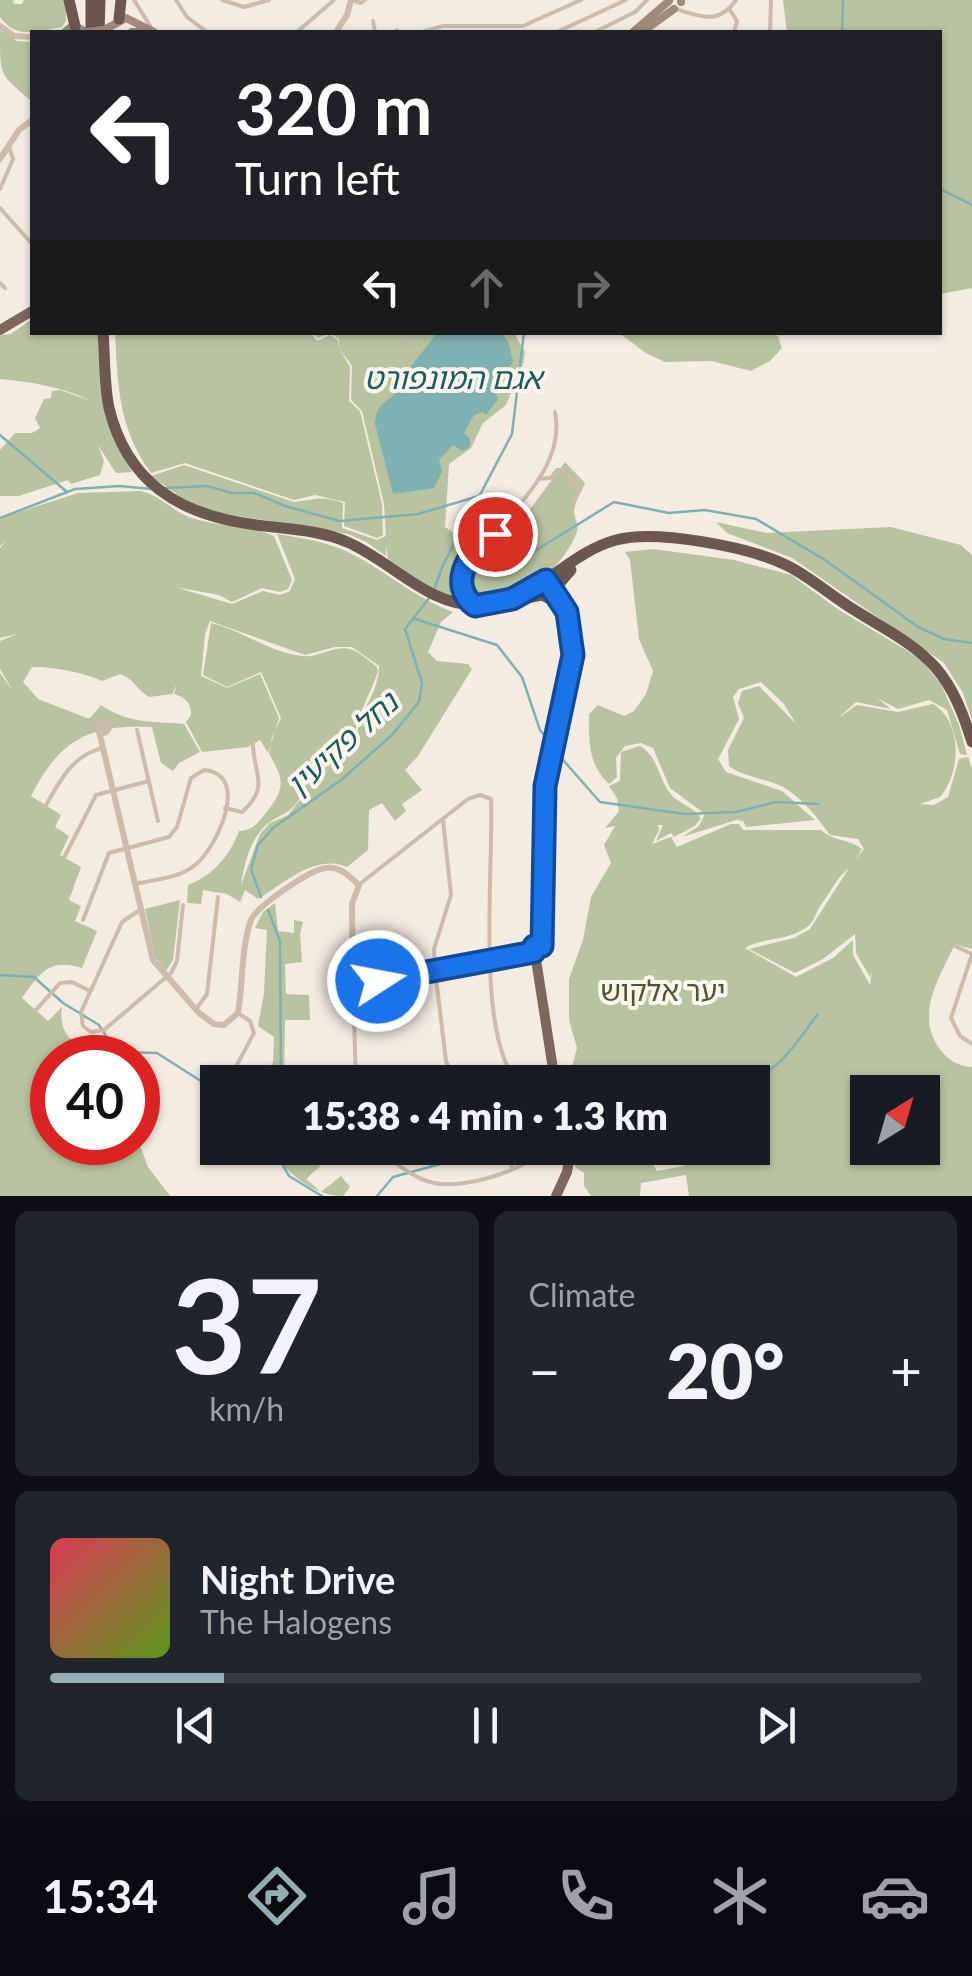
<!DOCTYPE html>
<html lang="en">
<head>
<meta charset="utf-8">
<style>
  :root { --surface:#171b24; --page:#20242c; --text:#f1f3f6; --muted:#9ea1a6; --line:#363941; --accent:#92aeb2 }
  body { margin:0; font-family:Lato,"Noto Sans Hebrew",sans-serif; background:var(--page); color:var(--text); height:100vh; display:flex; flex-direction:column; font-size:38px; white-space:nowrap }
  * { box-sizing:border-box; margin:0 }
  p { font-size:32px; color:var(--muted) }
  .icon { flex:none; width:55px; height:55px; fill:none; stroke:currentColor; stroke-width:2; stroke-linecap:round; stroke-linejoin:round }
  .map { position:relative; height:1196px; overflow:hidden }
  .panel { display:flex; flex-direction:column; gap:15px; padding:15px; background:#0d0f14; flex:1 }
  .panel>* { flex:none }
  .banner { position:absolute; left:30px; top:30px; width:912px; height:305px; border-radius:0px; box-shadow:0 2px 8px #0004; background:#202124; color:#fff; overflow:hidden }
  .needle { width:65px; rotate:37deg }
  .tools { position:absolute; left:850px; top:1075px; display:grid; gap:20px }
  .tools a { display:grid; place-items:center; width:90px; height:90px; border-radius:0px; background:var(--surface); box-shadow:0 2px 8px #0004; font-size:50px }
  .speed { position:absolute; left:30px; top:1035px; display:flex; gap:20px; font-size:50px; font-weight:700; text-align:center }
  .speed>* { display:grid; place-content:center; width:130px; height:130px; border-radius:50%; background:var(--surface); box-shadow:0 2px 8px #0004; line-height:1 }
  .speed .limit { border:15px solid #d22; background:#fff; color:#111 }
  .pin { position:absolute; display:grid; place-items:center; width:85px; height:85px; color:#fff; margin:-42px; border:5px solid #fff; border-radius:50%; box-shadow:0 2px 10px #0007 }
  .me { position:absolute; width:110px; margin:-55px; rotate:79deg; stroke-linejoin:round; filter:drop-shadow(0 0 8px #0008) }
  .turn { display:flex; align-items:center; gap:35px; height:210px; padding:0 40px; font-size:45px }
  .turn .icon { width:130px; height:130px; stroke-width:2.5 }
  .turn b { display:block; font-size:70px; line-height:85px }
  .lanes { display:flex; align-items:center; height:95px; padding:0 40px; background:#0003; justify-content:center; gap:50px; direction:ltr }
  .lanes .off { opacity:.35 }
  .big { font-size:75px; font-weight:800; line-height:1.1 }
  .panel .widget { flex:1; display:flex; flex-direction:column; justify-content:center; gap:15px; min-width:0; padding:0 35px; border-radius:15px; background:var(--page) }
  .panel .dial { align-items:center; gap:0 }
  .dial b { font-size:130px; line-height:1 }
  .song { display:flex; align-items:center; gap:30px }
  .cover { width:120px; height:120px; border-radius:15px; background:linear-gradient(135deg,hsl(350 70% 55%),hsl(90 70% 35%)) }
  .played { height:10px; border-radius:5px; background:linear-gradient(90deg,var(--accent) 20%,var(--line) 20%) }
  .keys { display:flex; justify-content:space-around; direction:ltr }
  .heat { display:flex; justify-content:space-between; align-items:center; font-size:55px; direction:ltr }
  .panel .tiles { flex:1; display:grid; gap:15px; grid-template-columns:1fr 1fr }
  .widget:last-child { grid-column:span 2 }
  .trip { position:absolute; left:200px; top:1065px; width:570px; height:100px; border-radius:0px; background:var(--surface); box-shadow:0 2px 8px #0004; font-weight:800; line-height:100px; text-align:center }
  .menu { display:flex; height:160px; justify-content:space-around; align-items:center; background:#090b0e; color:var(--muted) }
  .menu .icon { width:70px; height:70px }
  .menu .on { color:var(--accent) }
  .menu b { font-size:45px; color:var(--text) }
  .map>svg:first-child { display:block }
</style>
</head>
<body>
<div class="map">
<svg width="972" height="1196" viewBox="0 0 972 1196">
  <rect width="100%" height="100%" fill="#f4ebe1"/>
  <!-- green -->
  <g fill="#b8c4a0" fill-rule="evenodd">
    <path d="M0,0h14l-1,4h9l2,-4h42v21l-4,6c-24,4 -46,13 -62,-10z"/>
    <polygon points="783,0 972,0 972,288 940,294 940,32 787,32"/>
    <path d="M0,30l17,11 15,1v60c-32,-30 -32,-21 -32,-72z"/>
    <path d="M32,319v13l68,1 12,102 20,37 -16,1 -18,-28 6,16 -4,14 -29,9 -3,-4 -49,16h-19v-46l15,-17h17l8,-5 -5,-10 9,-19 7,-1 1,-7 8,-1 31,11c-28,-14 -59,-19 -91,-22v-44l11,-1z"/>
    <path d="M115,333h196l6,8 13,-6 8,5 1,7v-8l-9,-6 -12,5 -5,-5h201l11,19 -2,12 -17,41 -23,18 -12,25 -22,16 -4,63 17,11 4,-6 20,15 3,-2 8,9 68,-92 20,21c-3,8 -11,20 -11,29 1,9 6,13 2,22 -19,47 -79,82 -129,62 -22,-9 -40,-23 -59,-37l-2,-14v11l-20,-14 -18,-8 -134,-22 -26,-10 -37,-26 33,-11 110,37c23,-2 25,-7 49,1l-1,25 35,12 9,-4 -2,-32 -22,-93 -11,-11 1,-34 -13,-18 11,19 -1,34 11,10 22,93 1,31 -6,3 -33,-12 1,-24 -30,-7 -21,5 -109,-37 -34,10c-33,-46 -33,-86 -36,-140z"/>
    <polygon points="619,333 768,333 778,336 782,348 770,361 751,371 711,361 665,362 646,353"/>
    <path d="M140,491c18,3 31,19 49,26 27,10 59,7 85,19l18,44 -4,9 -8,3 -18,-4 -30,14 -13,-7 -44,-8 57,17 31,-13 17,4 10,-4 5,-12 -18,-45c26,4 52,8 75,20 35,18 63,44 101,58l-12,10 -13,30 9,9 31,3 4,5 -54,87 -13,14 17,20 -20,14 4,7 -11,10 -13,-18 -13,7 -1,40 -21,17c-31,-14 -63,16 -89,32l-13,-9 -5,12 -13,-8 -24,-4 -2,14 -14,-1 1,-18c26,-10 42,-30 51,-54 14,-1 18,-7 26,-17 19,-23 21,-33 4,-60l3,-17 9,-19 -20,-46 -34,15 -24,-12 8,-52c31,7 59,30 92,33 16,2 31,-11 47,-7 9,2 20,13 27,18l1,4c-7,23 -22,44 -23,68l-6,7 -13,-4c-12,9 -30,17 -32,33 -1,8 0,16 -4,23 -8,14 -18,16 -30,24 -19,13 -26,42 -29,63l19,-51 10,-11 18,-8 16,-20 2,-25 7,-10 24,-16 13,3 7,-7c0,-29 22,-45 22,-74l-27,-19h-17l-30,8 -95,-34 -5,13 -4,42 26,12 33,-14 19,44 -11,35 -8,-13 -12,7 -46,5 -16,-30 5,-7c0,-13 -5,-17 -17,-21l3,-10 -5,10 -23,3c-12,-7 -16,-19 -29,-23l-18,7c-16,-8 -52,-15 -70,-14l-9,15 15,17 49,19h3l11,-13c27,19 51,16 83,19l16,28 -21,11 -6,8 -12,-8 -9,-36c-63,-3 -92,12 -121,69l30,19 -6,12 14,9 -9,19 21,12 -12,33 12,6 -6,15 22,10 -15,37c-33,-10 -42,5 -60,30l26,23 14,-14c-4,29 13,40 39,45l-8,5 -41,1v84h86v-2l10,27 22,29h-170v-523l13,18 -13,-22v-28l17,-7 -17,4v-90l6,-7 -6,5v-28l78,-25z"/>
    <polygon points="716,522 766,533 891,527 961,545 972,555 972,720 963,693 944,663 792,558 727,533"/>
    <path d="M653,549l81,11 57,15 48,35 67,40 16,11 19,23 18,41 8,30 -7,-1 -13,-44 -18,-10 -31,9 -21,-11 14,11 -35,-7 -19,17 20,-14 41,7 35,-8c30,18 28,69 7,93l-20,7 14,1 14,-8 11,-38 9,-2 4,12v180l-17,-5c-15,32 -40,70 -16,104 9,12 18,18 33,19v129h-283l-3,-21 -45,8 -1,13h-49l-7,-10v-13l-9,-6 4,-19h71l-1,10 8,13 27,-5 5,-18h63v-66h-184l9,-34 -8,-28v-41l14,-39 8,-43 20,-34 -7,-18 11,-19 -10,2 14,-17 -2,-13 -8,-12 11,-5 1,-29 19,-6c18,10 18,32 30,47 8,11 23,13 31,25l-6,8 -21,11 -3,-4 -15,8 7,-16h-5l1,5 -7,14 19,-7 6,10 54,-23h8l4,6h78c13,12 27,8 41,19l-7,11 9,-11 -6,-10 -28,-4c-12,-17 -28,-37 -47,-48 -17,-9 -38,-9 -54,-21l-1,-16 16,-32 -6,-15 4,-12 17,-5 37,38 -12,-20 -23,-22 -22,7 -6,8 6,22 -21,40 8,13 56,19 33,29 -69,7 -3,-6 -7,-1 -54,17 17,-11 6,-12 -35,-26 -17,-40 -12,-5 -16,3 -9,12 1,19 -8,7c-21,-20 -20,-42 -20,-70l9,-9 26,11 10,-5 12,-17 7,-23 -14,-32 -9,-79 -5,-8zM849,868l-39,61 -16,9 -45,11 46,24 28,-14 32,-25 1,19 14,24 2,-7 -2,15 -17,-30v-15l-20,18 -37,19 -51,-29c19,-11 44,-7 62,-21 8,-5 8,-14 13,-21 10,-12 16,-28 29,-38zM868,1092h54v56h-54z"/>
    <polygon points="180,900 173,960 166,971 155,957 145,909"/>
    <polygon points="275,903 278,931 294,933 294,920 303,922 300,933 302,962 285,964 286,994 309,995 310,1020 285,1020 284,1082 262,1082 273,1062 274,1037 258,1026 264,993 267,930 255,928 263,912"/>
    <path d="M270,1148h11l2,3 33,-3 11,12 -21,19 15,13 20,-16 9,11 -7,9c-29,0 -58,-24 -73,-48z"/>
  </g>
  <!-- water -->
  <path fill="#7fb0b2" d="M437,333h63l8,8 5,20c-6,15 -27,21 -15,38l-12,16 -4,-3 -8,3 -10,18 6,6v8l-8,4 -9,-6 -14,15 3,12 -8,16 -41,6 -18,-70c2,-23 11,-20 23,-33l1,-9z"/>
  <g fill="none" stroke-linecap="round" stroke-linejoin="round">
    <!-- stream -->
    <g stroke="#7fb0b2" stroke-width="2.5">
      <polyline points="842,32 843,0"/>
      <polyline points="940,189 972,205"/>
      <polyline points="0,435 67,492"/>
      <polyline points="165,488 207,486 232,493 254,493 285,506 340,521 418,514 479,496"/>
      <polyline points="0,518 75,489 120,486 152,489"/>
      <polyline points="464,527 508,555 530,554 614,502 669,513 705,510 756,519 825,560 918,627 944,639 972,643"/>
      <polyline points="434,590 443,565 512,434 524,332"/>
      <polyline points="415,619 497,645 522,677 540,730 549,741"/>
      <polyline points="556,752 600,802 685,814 736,812 776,802 819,804"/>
      <polyline points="261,897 251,869 258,845 273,828 341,780 392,735 419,702 422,683 405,629 430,597"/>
      <polyline points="268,910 280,941 281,1082"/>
      <polyline points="0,975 34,977 63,1003 99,1025 116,1052 157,1053 218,1092"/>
      <path d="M747,1082c33,-11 50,-40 70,-67"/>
      <polyline points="273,1148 289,1176 322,1196"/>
      <polyline points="377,1196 393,1177 444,1163 484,1160 525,1148"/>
    </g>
    <!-- minor -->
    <g stroke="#cdbbac" stroke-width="4">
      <polyline points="134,0 152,29"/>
      <polyline points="176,0 187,17 207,32"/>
      <polyline points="222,0 244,7 269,0"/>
      <polyline points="352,0 361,3 365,0"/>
      <path d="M676,9c24,7 42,17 60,-9"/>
      <polyline points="730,10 737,21 734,32"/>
      <polyline points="373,21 375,32"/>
      <polyline points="297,32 334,0"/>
      <polyline points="395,32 397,30"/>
      <polyline points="422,32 443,26 523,26 581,0"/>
      <polyline points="557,32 626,0"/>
      <polyline points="595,32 635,12 647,0"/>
      <polyline points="770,32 771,0"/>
      <polyline points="0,189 13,159 9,147"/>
      <polyline points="0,208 32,244"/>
      <polyline points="0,283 5,288"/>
      <polyline points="32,301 32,300"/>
      <polyline points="403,332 409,342"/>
      <polyline points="539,479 551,478 557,470 563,470 580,489 572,503"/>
      <path d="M460,599c-1,-26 11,-52 35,-64 28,-36 70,-74 60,-123"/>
      <polyline points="137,730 158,821"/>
      <path d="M225,808l17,4c29,-26 11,-38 11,-68"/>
      <path d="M44,809c14,-25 28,-55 59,-61"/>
      <polyline points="443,820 451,895 434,949 435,970 446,1061 455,1082"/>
      <polyline points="65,856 96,795 149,781"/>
      <path d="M361,883l107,-84 12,-4 11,4c3,68 -16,233 26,283"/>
      <polyline points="140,910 122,922 81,1012 83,1026 91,1032 104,1030 171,973 177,961 183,905"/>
      <path d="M83,920l26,-67 60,-16 8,-10 14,-49 13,-8c48,4 12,79 -9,95 -15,13 -42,15 -61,19"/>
      <polyline points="955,946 972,954 951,1018 960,1036 972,1044"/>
      <polyline points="353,987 356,1082"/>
      <polyline points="197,1008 207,994 218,897"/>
      <polyline points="35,1011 60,983 72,982 90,991"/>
      <polyline points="230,1078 254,1033 250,1021 238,1013"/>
      <path d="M379,1148c14,14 31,28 51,34 30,9 96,-11 115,-34"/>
      <polyline points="501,1148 513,1169"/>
      <polyline points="386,1155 403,1148"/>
    </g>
    <!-- tertiary -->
    <g stroke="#cdbbac" stroke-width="6">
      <polyline points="0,26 14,36 32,37"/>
      <polyline points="336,32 347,15 351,0"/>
      <polyline points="0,159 19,130 32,120"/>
      <circle cx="103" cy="727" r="6"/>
      <path d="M99,731l54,229 46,53 15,11 10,1 14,-12c5,-29 3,-65 13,-93 6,-14 60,-51 75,-52 14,-2 23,8 33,17l-7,19 1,82 181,-33"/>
    </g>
    <!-- secondary -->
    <g stroke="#a18a7d" stroke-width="8">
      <polyline points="681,2 681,0"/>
      <polyline points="104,30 126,18 154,32"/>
      <polyline points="65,32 73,25 86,32"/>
      <polyline points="132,32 145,32"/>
      <polyline points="633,32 669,1"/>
      <polyline points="642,32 674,9"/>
    </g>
    <!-- primary -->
    <g stroke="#7d675c" stroke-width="10">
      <polyline points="0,330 32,311"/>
      <path d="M542,945l-7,-1 -1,9 6,1 4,-5 -3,-11c1,-51 -2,-103 4,-154 7,-63 59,-150 2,-204"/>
      <polyline points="535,953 555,1082"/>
      <polyline points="556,1196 567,1172 571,1148"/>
    </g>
    <!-- trunk -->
    <g stroke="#6c584f" stroke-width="11">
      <polyline points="69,0 75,26"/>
      <polyline points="91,0 91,32"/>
      <polyline points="119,19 121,0"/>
      <polyline points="99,32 100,0"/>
      <path d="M103,332c2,25 1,52 6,76 18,74 70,106 141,116 31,5 68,5 97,18 45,19 82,66 134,63 54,-2 86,-52 135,-65 40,-11 133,7 170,25 25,12 46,32 70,46 27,17 58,32 80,57 18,21 28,48 36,74"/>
      <polyline points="526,598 542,595 559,603"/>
      <polyline points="562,601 559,584 571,570"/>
    </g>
    <!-- secondary-bridge -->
    <polyline stroke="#a18a7d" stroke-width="8" points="87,32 104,30"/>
  </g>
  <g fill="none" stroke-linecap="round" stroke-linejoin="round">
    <defs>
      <path id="route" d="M378,981l156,-29v-6h8l3,-160 28,-131 -6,-43 -21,-32 -34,19 -37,7c-29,-21 -5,-59 20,-72"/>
    </defs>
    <!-- route casing -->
    <use href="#route" stroke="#114b97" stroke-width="25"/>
    <!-- route -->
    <use href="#route" stroke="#1a73e8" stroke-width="18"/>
  </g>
  <g text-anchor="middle" stroke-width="8" stroke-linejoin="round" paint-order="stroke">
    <!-- park labels -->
    <g font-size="28" fill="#4a5a2e" stroke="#fbf5ee">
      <text x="663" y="1001">יער אלקוש</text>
    </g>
    <!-- water labels -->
    <g font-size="30" font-style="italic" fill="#1f5a5e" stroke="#fbf5ee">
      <text x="453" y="389">אגם המונפורט</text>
      <text transform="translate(343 744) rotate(-42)" y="10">נחל פקיעין</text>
    </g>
  </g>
</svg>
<div class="tools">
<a><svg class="needle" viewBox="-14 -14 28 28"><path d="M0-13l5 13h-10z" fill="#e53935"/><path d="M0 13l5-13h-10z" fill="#9ea1a6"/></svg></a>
</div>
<div class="speed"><div class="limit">40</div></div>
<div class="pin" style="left:495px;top:534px;background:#d93025"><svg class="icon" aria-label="arrive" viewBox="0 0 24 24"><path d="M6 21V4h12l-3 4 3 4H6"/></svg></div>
<svg class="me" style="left:378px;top:981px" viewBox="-20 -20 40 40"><circle r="17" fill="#1a73e8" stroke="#fff" stroke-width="3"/><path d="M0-11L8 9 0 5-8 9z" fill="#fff"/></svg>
<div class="trip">15:38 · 4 min · 1.3 km</div>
<div class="banner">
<div class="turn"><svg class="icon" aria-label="left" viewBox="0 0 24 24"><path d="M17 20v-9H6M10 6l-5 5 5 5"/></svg><div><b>320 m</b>Turn left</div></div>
<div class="lanes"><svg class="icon" aria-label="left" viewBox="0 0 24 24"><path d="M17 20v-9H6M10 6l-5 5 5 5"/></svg><svg class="icon off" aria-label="ahead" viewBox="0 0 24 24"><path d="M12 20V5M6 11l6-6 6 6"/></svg><svg class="icon off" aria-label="right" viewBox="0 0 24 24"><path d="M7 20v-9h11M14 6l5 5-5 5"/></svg></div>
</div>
</div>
<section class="panel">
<div class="tiles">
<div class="widget dial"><b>37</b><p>km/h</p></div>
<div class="widget"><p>Climate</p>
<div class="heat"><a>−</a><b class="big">20°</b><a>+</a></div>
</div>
<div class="widget">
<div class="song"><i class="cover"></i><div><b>Night Drive</b><p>The Halogens</p></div></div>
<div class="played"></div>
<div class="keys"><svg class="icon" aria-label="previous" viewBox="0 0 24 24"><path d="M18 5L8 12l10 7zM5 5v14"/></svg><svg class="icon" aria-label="pause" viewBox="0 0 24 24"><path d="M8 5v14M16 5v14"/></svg><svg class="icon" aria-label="next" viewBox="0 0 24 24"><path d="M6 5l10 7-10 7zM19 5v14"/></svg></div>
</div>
</div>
</section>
<nav class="menu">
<b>15:34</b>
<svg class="icon on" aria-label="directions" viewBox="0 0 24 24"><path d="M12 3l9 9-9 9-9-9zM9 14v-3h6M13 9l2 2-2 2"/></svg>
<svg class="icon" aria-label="music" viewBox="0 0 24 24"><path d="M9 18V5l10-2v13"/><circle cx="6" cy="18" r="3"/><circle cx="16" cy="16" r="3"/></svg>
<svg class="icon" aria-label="phone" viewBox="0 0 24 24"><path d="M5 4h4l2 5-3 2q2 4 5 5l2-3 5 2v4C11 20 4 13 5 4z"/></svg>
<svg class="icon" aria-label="climate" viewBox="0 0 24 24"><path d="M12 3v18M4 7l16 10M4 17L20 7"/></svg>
<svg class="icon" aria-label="car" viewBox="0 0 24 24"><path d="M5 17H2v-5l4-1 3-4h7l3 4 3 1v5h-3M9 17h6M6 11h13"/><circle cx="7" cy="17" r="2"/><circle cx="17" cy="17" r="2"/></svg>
</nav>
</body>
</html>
